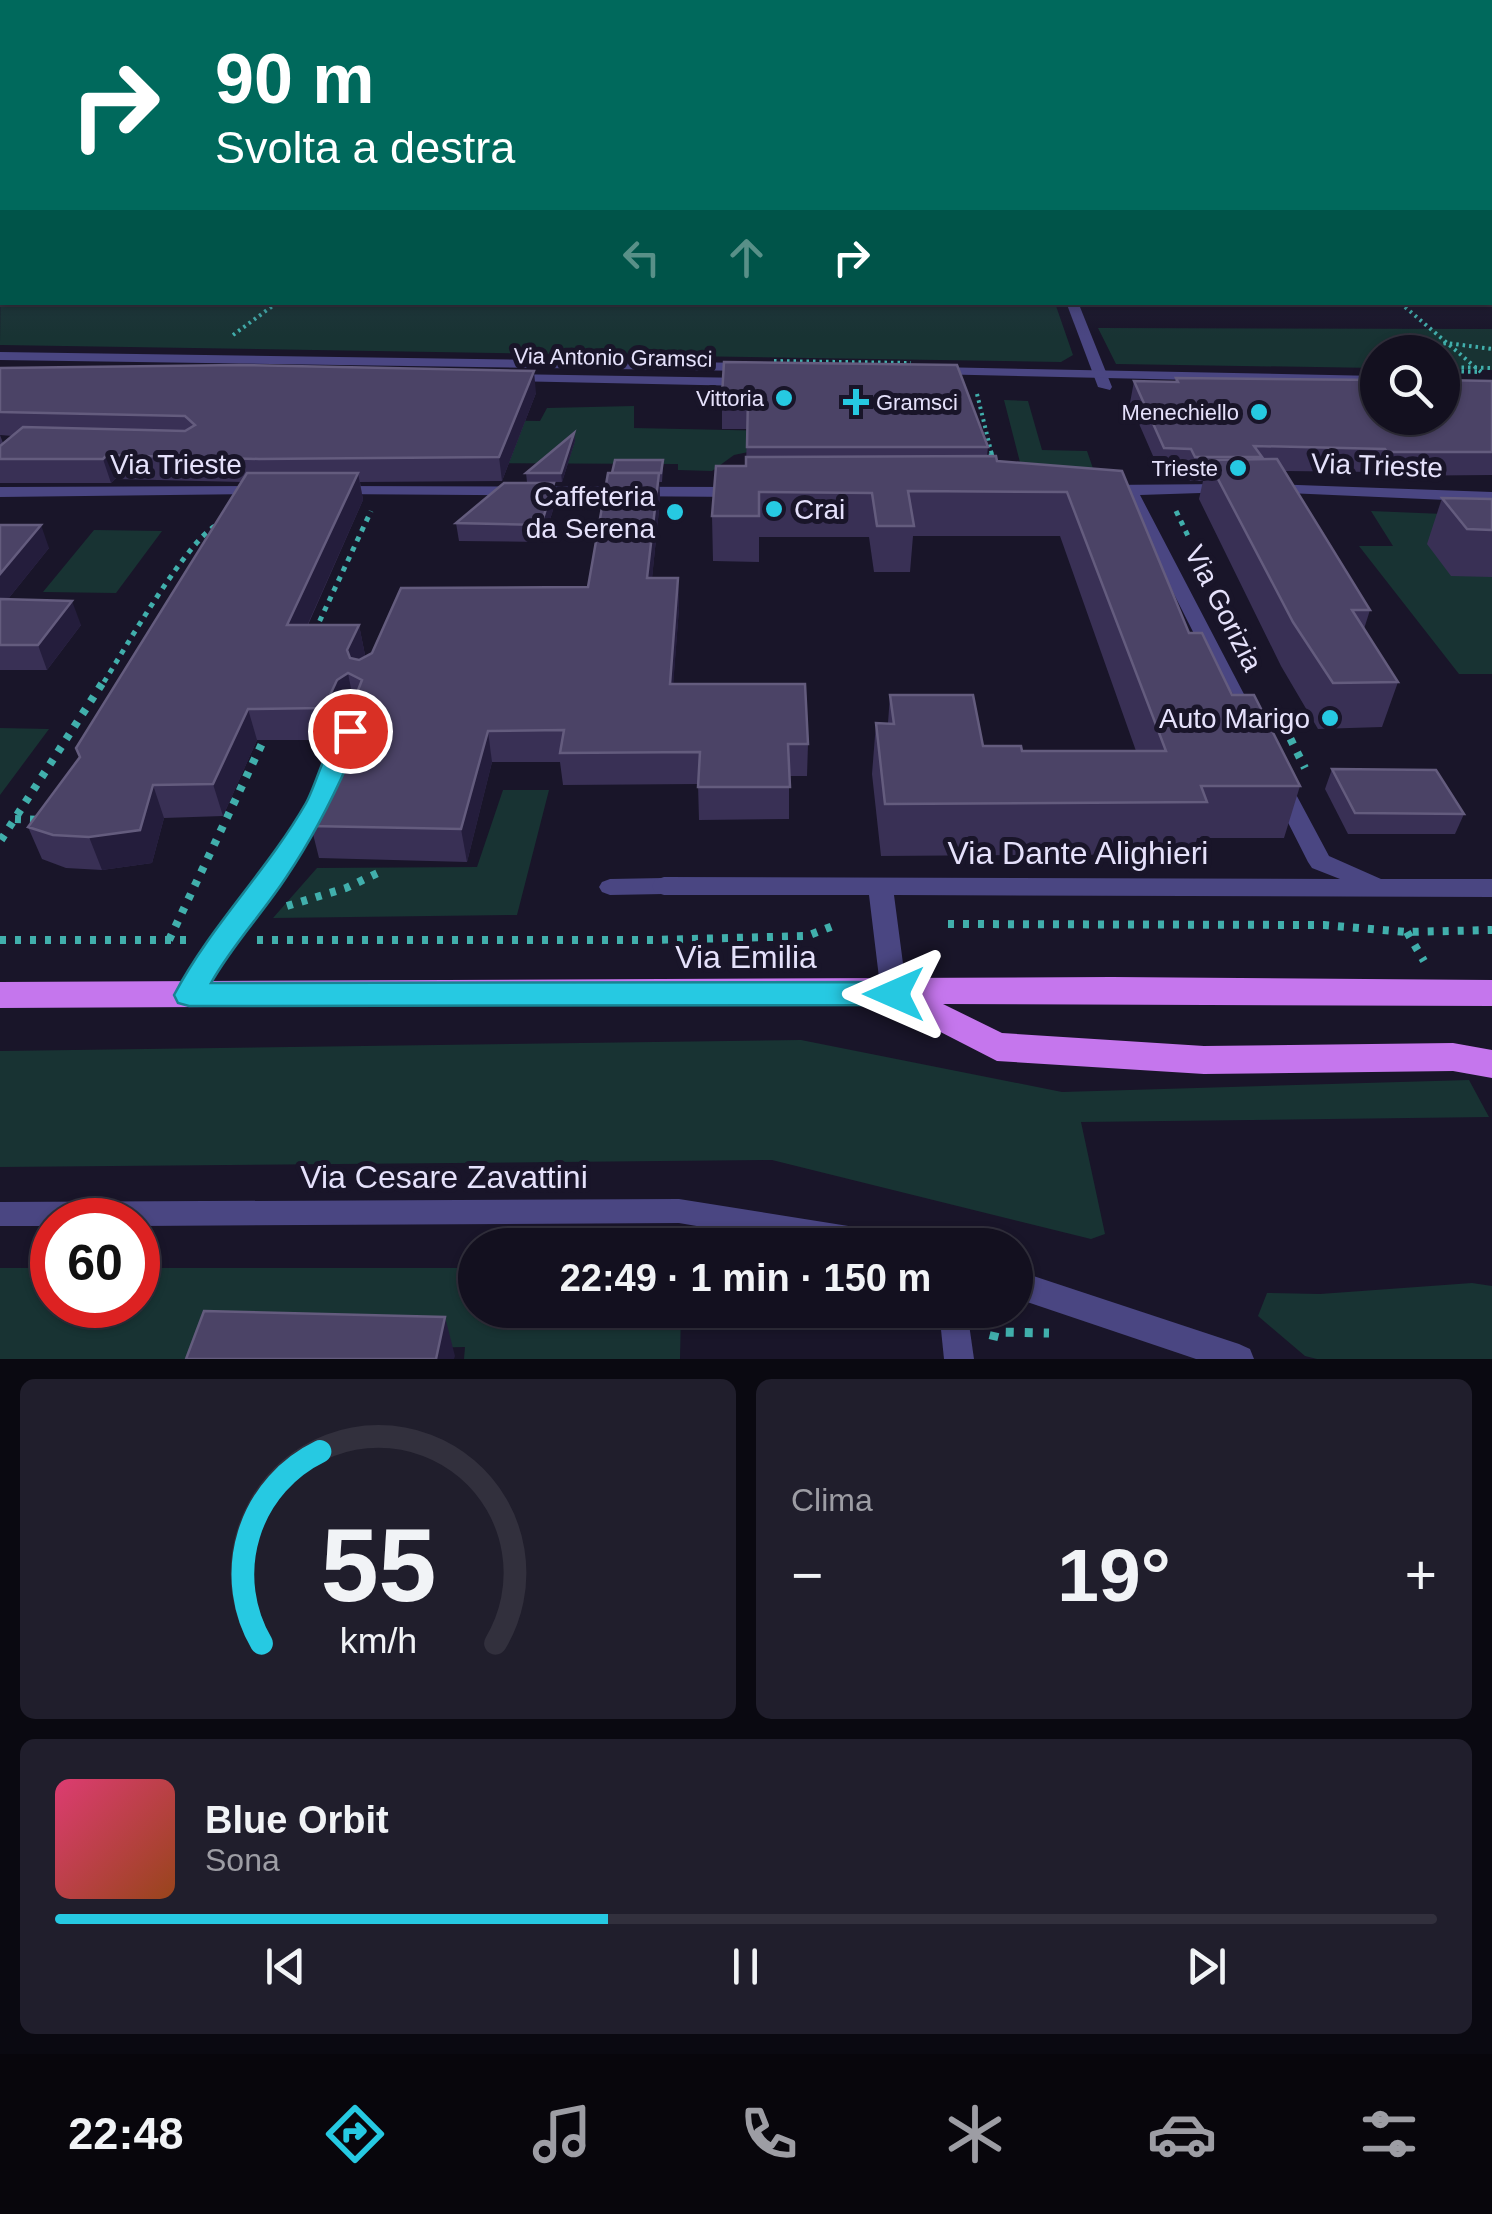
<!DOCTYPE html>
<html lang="it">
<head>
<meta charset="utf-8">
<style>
  :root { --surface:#13101f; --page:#201e2c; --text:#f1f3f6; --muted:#9d9da4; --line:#32303d; --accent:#26c9e2 }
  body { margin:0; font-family:Helvetica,sans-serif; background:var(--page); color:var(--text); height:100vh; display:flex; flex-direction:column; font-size:38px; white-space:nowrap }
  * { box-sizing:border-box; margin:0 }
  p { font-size:32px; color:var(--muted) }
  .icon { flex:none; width:55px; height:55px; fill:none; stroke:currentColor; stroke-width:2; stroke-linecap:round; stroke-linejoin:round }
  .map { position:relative; height:1359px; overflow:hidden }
  .details { display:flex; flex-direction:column; gap:20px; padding:20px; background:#0a0911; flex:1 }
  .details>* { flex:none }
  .guide { position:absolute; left:0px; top:0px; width:1492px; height:305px; box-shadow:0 2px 8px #0004,0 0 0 2px var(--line); background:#00695c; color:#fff; overflow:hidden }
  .tools { position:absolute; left:1360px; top:335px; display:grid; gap:20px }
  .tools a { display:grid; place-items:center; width:100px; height:100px; border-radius:50%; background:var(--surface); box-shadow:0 2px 8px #0004,0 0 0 2px var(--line); font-size:50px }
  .speed { position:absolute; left:30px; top:1198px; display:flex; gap:20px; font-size:50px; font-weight:700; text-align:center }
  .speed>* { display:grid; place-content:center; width:130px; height:130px; border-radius:50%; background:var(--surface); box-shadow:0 2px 8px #0004,0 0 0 2px var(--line); line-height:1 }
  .speed .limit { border:15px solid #d22; background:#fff; color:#111 }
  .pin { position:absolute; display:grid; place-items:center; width:85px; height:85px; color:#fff; margin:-42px; border:5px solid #fff; border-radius:50%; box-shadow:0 2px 10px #0007 }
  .me { position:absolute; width:110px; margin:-55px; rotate:270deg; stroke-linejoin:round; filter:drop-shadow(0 0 8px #0008) }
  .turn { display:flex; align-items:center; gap:35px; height:210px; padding:0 50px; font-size:45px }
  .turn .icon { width:130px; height:130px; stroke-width:2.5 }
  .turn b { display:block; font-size:70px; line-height:85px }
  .lanes { display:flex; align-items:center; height:95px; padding:0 50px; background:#0003; justify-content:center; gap:50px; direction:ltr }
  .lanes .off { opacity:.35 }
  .big { font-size:75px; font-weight:700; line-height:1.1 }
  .details .card { flex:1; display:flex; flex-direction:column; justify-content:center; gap:15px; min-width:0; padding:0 35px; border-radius:15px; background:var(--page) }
  .details .dial { align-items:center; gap:0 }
  .dial svg { height:260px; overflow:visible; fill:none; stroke:var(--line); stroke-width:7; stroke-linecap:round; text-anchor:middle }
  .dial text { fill:var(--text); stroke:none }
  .song { display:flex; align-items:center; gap:30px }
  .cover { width:120px; height:120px; border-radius:15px; background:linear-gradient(135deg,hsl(340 70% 55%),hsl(20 70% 35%)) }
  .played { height:10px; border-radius:5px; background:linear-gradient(90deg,var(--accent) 40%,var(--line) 40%) }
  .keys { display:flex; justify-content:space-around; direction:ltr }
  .heat { display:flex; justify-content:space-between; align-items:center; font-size:55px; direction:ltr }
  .details .tiles { flex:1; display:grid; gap:20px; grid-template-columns:1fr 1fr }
  .card:last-child { grid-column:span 2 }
  .trip { position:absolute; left:458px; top:1228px; width:575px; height:100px; border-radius:50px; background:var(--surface); box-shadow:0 2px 8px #0004,0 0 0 2px var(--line); font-weight:700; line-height:100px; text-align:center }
  .dock { display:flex; height:160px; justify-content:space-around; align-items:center; background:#08060c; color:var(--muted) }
  .dock .icon { width:70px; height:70px }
  .dock .on { color:var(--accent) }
  .dock b { font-size:45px; color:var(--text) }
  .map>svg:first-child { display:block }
</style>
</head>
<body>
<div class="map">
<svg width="1492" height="1359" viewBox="0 0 1492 1359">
  <rect width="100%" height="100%" fill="#191529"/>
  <!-- green -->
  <g fill="#183333">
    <polygon points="2,152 2,302 1055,303 1073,355 1061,362 0,345"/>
    <polygon points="1098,328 1492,329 1492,370 1443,369 1442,352 1378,352 1377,368 1116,364"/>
    <polygon points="1004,400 1028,401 1042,450 1087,451 1097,480 1024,478"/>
    <polygon points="634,406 634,428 776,431 768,448 734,455 712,471 678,470 678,464 418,463 231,417 540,421 547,408"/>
    <polygon points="1371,511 1492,516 1492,674 1459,674 1359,546 1393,546"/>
    <polygon points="94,530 162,531 116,593 43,592"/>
    <polygon points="0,728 49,729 0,795"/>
    <polygon points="503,790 549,790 517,915 273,918 317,868 477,867"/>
    <polygon points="801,1040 1062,1092 1469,1080 1489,1117 1081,1122 1105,1234 1091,1239 772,1160 0,1167 0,1051"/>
    <polygon points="0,1268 52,1268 52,1305 138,1305 138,1268 475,1268 475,1310 681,1310 680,1359 464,1359 465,1347 204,1353 201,1359 0,1359"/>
    <polygon points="1472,1283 1492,1286 1492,1359 1317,1359 1305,1356 1258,1316 1267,1293 1320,1294"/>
  </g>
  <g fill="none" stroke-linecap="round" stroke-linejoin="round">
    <!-- path-far3 -->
    <g stroke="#41afac" stroke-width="4" stroke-dasharray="2.5 4" stroke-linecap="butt">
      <polyline points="1405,307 1481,372"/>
      <polyline points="233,335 278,302"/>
      <polyline points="1392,352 1447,343 1492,349"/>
      <polyline points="774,361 911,363"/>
      <polyline points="1442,367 1492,368"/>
      <polyline points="1442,371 1481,372"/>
      <polyline points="977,394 992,455"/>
    </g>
    <!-- path-far2 -->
    <g stroke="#41afac" stroke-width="5" stroke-dasharray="5 6" stroke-linecap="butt">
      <polyline points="991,453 994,464"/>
      <polyline points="1176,511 1188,536"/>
      <polyline points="315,631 371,511"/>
      <path d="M104,682c19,-30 88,-151 116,-158"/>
    </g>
    <!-- path-far1 -->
    <g stroke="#41afac" stroke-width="8" stroke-dasharray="6 9" stroke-linecap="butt">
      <polyline points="1277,712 1305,768"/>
      <polyline points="15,819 40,820"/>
      <polyline points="1,840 105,679"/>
      <polyline points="287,906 346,888 384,870"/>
      <polyline points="948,924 1324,925 1407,932 1492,930"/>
      <polyline points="1407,932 1424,961"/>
      <polyline points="0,940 189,940"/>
      <polyline points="169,940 267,733"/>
      <polyline points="257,940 653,940 807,936 833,926"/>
    </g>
    <!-- path -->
    <polyline stroke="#41afac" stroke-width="9" stroke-dasharray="8 11" stroke-linecap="butt" points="993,1340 995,1332 1049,1333"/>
    <!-- service -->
    <g fill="#4a4682" fill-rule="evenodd">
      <polygon points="353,716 362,722 331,800 284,876 228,946 197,1001 189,1004 181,1001 177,995 212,934 270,866 311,800 344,722"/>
      <polygon points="664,878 671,881 675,886 671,891 664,894 610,895 602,892 599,887 602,882 610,879"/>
      <polygon points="679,1199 886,1232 896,1236 900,1245 809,1245 679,1223 138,1226 138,1220 52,1220 52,1226 0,1226 0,1202"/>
      <polygon points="1015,1270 1239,1344 1250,1349 1254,1359 1196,1359 1015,1298"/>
      <polygon points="939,1310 967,1310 974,1359 944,1359"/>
    </g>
    <!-- minor -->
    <g fill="#4a4682" fill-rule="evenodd">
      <polygon points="1490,171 1492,172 1492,178 1490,177"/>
      <polygon points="1066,302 1078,302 1112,387 1110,390 1098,387"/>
      <polygon points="1225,484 1233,489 1231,492 1140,495 1257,719 1247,725 1237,719 1124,495 1104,495 1096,490 1104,485"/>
      <polygon points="1269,484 1492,492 1492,502 1263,492 1261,489"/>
      <polygon points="260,486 266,488 266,494 0,497 0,487"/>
      <polygon points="334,486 740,487 748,492 740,497 328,494 328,488"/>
      <polygon points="1280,778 1288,780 1291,785 1329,856 1381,879 1492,879 1492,897 894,895 907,994 903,1001 894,1004 885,1001 881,994 869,895 664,895 655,892 652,886 655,880 664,877 1340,879 1312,868 1308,862 1269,785 1272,780"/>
    </g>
    <!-- tertiary -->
    <g fill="#4a4682" fill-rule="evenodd">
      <polygon points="0,352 751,363 758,367 751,371 0,360"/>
      <polygon points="935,367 1378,376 1378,384 930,374 928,371"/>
      <polygon points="507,374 748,378 755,382 748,386 502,381 500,378"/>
    </g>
    <!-- primary -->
    <polygon fill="#c576ed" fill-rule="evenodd" points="1112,977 1492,980 1492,1006 943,1004 1002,1033 1204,1046 1453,1043 1492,1050 1492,1078 1453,1071 1204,1074 997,1061 886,1004 0,1008 0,982"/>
  </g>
  <!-- wall -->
  <g fill="#393055" fill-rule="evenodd">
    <polygon points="724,362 988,447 987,456 997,461 1122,471 1189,633 1300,786 1284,838 1197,838 1193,854 881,856 872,774 876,723 888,723 890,695 983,746 1022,751 1136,751 1060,536 913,536 910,572 874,572 869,537 759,537 759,562 713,561 712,516 746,466 747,429 722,429 722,396"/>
    <path d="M0,368l536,25 -34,88 -142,1 3,18 -55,125h51l6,30 -1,2 224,-70 20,-114 55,-5 -1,14h-3l1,18 -8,78h26l1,30 -6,76 135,60 -1,32h-18v43l-90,1 -1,-36 -135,1 -3,-23h-68l-25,100 -148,-4 -8,-32 35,-78 -4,-17 10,-26 -8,6 -12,29h-75l-34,76 -59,2 -12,45 -50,7 -36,-2 -24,-9 -14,-32 52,-70 162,-275 -127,-3 -4,4h-111zM0,435l13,1 -10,7z"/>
    <polygon points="1176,378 1492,381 1492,475 1380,476 1378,472 1284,471 1370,610 1364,629 1398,682 1382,727 1318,729 1281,666 1199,499 1203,481 1190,481 1186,472 1160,472 1130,403 1134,381 1175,381"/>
    <polygon points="574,433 575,441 562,482 527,482 526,473"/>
    <polygon points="554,483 556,500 543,542 459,541 456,523"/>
    <polygon points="1442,498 1492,499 1492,577 1451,576 1427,544"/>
    <polygon points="0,525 49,548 8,599 81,625 47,670 0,670"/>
    <polygon points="1332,769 1464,814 1455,834 1348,834 1325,789"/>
  </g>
  <!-- shaded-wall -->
  <g fill="#241d3c">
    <polygon points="534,371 536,393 502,481 499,457"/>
    <polygon points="574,433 575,441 562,482 561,473"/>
    <polygon points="107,455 115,479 111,483 103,459"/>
    <polygon points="358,473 363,500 294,655 287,625"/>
    <polygon points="659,473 660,500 649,608 647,578"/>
    <polygon points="554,483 556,500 543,542 541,525"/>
    <polygon points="41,525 49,548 0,609 0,574"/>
    <polygon points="678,578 679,608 671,715 670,684"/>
    <polygon points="72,601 81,625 47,670 38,645"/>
    <polygon points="359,625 365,655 355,676 347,650"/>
    <polygon points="348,673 354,704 344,711 332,740 324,708 337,680"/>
    <polygon points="248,709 257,740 223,816 213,784"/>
    <polygon points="488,731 492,762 467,862 461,829"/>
    <polygon points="153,785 164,818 152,863 102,870 89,837"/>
    <polygon points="445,1317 455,1356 454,1359 436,1359"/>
  </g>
  <!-- building -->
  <g fill="#4b4366" stroke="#645c7e" stroke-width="2.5">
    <polygon points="724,362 957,365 988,447 747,447 748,396 722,396"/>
    <polygon points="239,365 534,371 499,457 259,459 107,455 103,459 0,459 0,446 23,427 185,431 195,425 185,416 0,412 0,368"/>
    <polygon points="1176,378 1378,380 1378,418 1442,418 1442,380 1492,381 1492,452 1387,452 1385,449 1254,446 1262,457 1195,457 1191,449 1164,448 1134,381 1178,382"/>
    <polygon points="574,433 561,473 526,473"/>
    <polygon points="996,456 997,461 1122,471 1189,633 1202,633 1232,695 1254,695 1300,786 1201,786 1207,802 885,804 876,723 894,724 890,695 973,695 983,746 1021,746 1022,751 1166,751 1067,492 908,491 914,526 877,526 872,493 759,492 759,516 712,516 716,466 746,466 746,457"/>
    <polygon points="1277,459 1370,610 1352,610 1398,682 1333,683 1293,622 1208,460"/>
    <polygon points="615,460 663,460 661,473 612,473"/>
    <polygon points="247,473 358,473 287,625 359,625 347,650 350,658 359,660 372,653 401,588 588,587 608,473 659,473 647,578 678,578 670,684 805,684 808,744 788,744 790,787 698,787 700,752 560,753 564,730 488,731 461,829 311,826 354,731 342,731 362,680 348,673 337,680 324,708 248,709 213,784 153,785 140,830 89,837 53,835 28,827 80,757 76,748"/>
    <polygon points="504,483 554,483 541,525 456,523"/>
    <polygon points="1442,498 1492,499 1492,530 1467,529"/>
    <polygon points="0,525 41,525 0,574"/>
    <polygon points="0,599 72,601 38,645 0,645"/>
    <polygon points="1332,769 1436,770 1464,814 1355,813"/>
    <polygon points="204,1311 445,1317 436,1359 186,1359"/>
  </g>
  <!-- sky -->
  <linearGradient id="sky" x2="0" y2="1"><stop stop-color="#0e0c17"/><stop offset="0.44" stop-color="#383b54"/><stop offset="1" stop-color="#383b54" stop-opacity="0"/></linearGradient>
  <rect width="1492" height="337" fill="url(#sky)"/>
  <!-- route -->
  <path fill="#26c9e2" stroke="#198393" stroke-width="2.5" d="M350,723l12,8c-21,51 -44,99 -75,145 -24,37 -54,68 -76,107l683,-1 11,3 4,9 -4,8 -11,3 -705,1 -11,-3 -4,-8c37,-70 93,-124 132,-192 11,-19 24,-75 44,-80z"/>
  <!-- markers -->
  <g fill="#26c9e2" stroke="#191529" stroke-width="4">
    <circle cx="784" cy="398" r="10"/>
    <path d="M851 387h10v10h10v10h-10v10h-10v-10h-10v-10h10z"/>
    <circle cx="1259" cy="412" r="10"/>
    <circle cx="1238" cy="468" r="10"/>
    <circle cx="774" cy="509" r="10"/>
    <circle cx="675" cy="512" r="10"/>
    <circle cx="1330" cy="718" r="10"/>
  </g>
  <g text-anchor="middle" stroke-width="10" stroke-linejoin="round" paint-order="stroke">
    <!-- far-street labels -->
    <g font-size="22" fill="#e5e1fb" stroke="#191529">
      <text transform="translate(613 357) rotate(1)" y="8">Via Antonio Gramsci</text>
    </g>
    <!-- far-poi labels -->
    <g font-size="22" fill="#e5e1fb" stroke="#191529" text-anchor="end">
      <text x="764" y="406">Vittoria</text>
      <text x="876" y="410" text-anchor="start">Gramsci</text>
      <text x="1239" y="420">Menechiello</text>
      <text x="1218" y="476">Trieste</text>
    </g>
    <!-- street labels -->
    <g font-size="28" fill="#e5e1fb" stroke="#191529">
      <text x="176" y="474">Via Trieste</text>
      <text transform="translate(1377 465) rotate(2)" y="10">Via Trieste</text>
      <text transform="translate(1224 608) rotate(63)" y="10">Via Gorizia</text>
    </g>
    <!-- poi labels -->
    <g font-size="28" fill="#e5e1fb" stroke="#191529" text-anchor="end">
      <text x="655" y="506">Caffeteria<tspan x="655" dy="32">da Serena</tspan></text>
      <text x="794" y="519" text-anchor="start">Crai</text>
      <text x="1310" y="728">Auto Marigo</text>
    </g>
    <!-- near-street labels -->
    <g font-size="32" fill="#e5e1fb" stroke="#191529">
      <text x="1078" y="864">Via Dante Alighieri</text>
      <text x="746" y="968">Via Emilia</text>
      <text x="444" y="1188">Via Cesare Zavattini</text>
    </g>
  </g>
</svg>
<div class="tools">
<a><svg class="icon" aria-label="search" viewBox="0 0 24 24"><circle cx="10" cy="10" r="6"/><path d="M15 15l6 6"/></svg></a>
</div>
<div class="speed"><div class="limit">60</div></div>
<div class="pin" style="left:350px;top:731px;background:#d93025"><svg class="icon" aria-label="arrive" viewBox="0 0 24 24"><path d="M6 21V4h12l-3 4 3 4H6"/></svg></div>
<svg class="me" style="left:894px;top:994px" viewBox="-20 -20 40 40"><path d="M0-17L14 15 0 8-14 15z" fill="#26c9e2" stroke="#fff" stroke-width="4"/></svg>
<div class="trip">22:49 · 1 min · 150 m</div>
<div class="guide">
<div class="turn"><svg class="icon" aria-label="right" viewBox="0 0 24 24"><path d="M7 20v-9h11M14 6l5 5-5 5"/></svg><div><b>90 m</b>Svolta a destra</div></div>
<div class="lanes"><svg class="icon off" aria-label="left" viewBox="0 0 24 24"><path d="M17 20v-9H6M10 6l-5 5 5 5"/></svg><svg class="icon off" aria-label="ahead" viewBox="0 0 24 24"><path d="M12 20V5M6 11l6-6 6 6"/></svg><svg class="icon" aria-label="right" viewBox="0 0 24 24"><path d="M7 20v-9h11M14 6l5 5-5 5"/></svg></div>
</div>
</div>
<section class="details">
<div class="tiles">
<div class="card dial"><svg viewBox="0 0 100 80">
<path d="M14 69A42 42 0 1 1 86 69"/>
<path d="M14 69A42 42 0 0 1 32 10" stroke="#26c9e2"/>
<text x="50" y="56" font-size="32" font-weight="700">55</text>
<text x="50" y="72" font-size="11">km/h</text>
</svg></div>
<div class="card"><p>Clima</p>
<div class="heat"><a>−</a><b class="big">19°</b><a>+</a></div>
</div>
<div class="card">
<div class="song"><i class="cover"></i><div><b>Blue Orbit</b><p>Sona</p></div></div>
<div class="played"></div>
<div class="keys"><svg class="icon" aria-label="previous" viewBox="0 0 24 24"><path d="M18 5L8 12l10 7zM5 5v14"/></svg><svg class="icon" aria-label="pause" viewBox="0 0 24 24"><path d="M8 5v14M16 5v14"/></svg><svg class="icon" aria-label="next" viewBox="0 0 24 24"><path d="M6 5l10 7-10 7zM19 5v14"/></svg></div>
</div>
</div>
</section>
<nav class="dock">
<b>22:48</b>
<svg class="icon on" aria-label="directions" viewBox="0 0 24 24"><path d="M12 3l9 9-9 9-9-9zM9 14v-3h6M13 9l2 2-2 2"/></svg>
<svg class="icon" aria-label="music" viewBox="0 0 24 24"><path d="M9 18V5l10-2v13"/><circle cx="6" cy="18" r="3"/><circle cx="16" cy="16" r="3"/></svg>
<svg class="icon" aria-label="phone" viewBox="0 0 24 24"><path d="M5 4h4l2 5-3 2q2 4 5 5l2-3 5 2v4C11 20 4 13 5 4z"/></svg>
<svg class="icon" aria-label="climate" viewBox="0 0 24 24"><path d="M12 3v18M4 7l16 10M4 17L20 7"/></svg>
<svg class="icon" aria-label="car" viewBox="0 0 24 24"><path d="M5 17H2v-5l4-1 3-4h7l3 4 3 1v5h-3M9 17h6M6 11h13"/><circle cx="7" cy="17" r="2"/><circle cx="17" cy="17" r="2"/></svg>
<svg class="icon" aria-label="filters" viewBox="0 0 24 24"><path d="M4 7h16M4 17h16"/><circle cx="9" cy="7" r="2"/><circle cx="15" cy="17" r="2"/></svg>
</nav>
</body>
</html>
